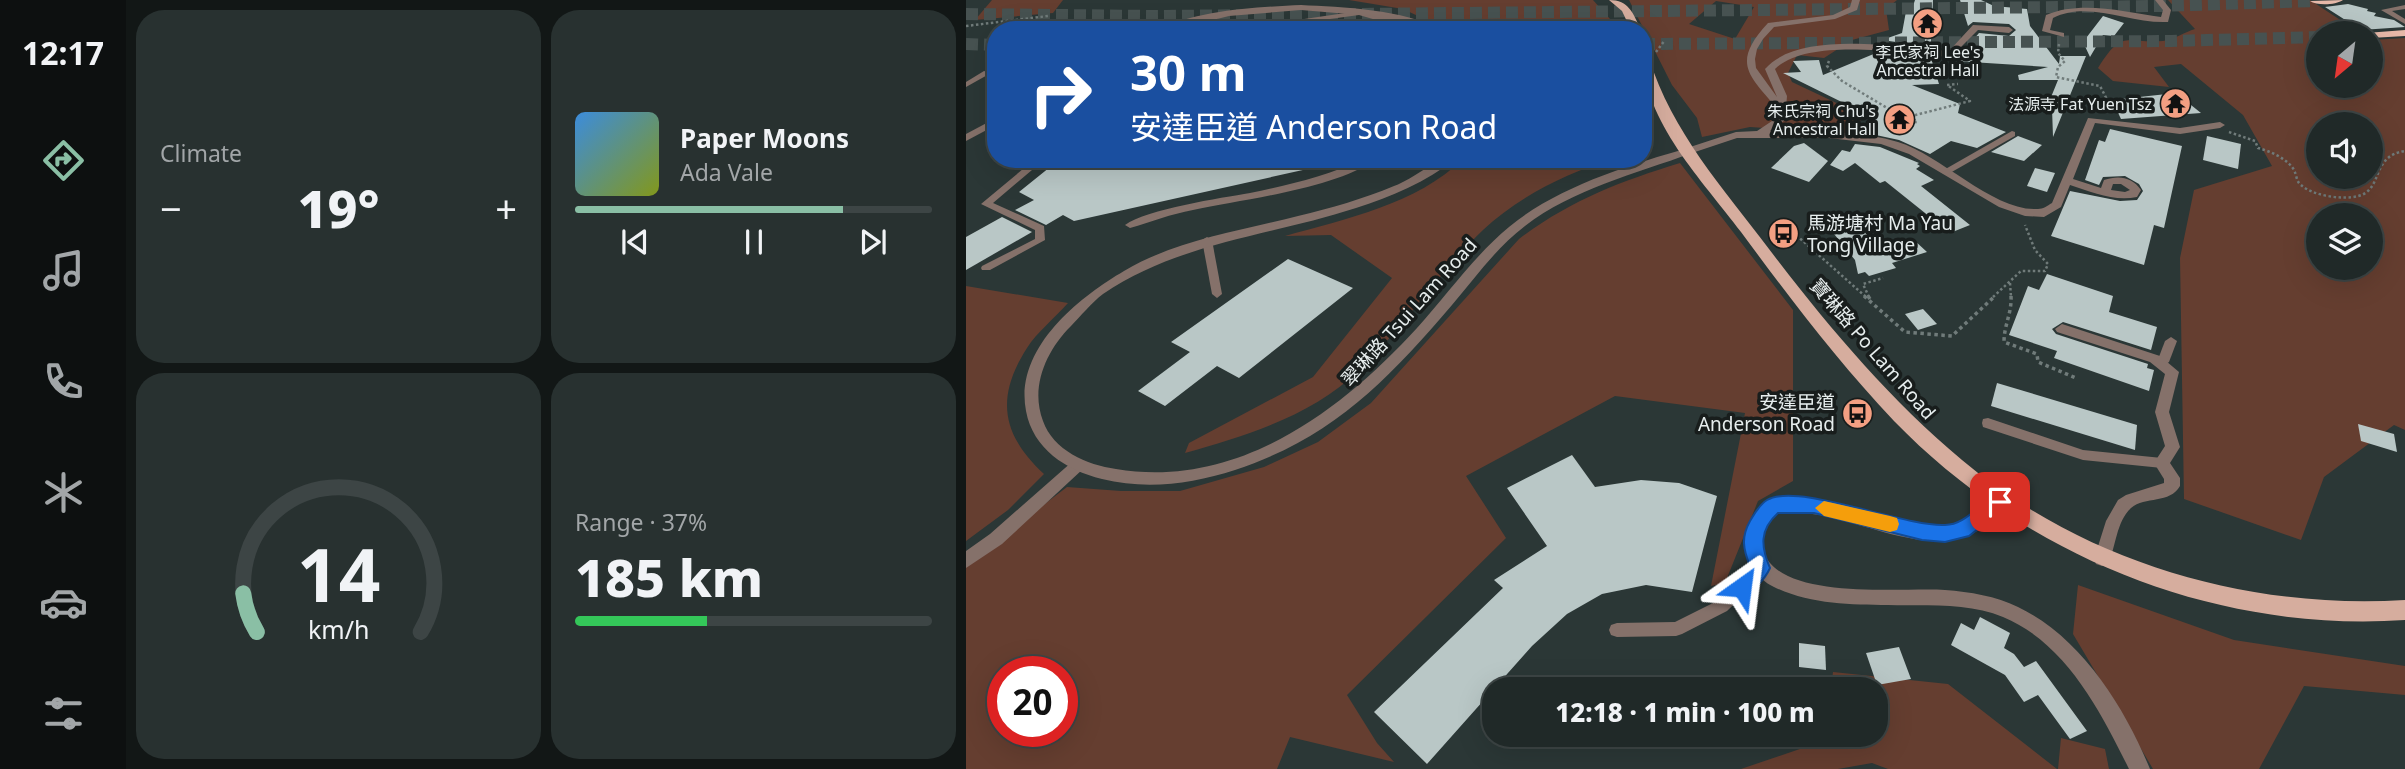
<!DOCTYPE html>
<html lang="en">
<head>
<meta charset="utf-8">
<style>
  :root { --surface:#202928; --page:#283130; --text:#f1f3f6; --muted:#a2a6a8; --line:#3d4545; --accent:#8abfa5 }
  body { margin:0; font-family:"Noto Sans","Noto Sans TC",sans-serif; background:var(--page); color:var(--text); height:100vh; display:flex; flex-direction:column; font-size:26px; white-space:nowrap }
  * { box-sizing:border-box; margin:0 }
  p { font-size:23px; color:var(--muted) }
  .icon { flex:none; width:38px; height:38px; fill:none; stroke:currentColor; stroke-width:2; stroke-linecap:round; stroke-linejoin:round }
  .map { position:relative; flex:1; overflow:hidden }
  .panel { display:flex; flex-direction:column; gap:10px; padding:10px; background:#121716; width:840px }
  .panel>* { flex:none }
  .banner { position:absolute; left:21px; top:21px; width:665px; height:147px; border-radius:28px; box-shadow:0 7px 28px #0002,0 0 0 2px var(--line); background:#1a4fa0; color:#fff; overflow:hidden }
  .needle { width:46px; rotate:209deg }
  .controls { position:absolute; left:1340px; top:21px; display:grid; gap:14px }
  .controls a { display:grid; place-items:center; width:77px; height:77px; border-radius:50%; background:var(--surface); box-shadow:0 7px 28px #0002,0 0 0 2px var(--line); font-size:35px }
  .speed { position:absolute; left:21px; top:656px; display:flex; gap:14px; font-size:35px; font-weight:700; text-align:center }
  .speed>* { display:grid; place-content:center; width:91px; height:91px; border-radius:50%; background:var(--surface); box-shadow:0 7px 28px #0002,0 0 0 2px var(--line); line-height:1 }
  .speed .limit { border:10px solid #d22; background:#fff; color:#111 }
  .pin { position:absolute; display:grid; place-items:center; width:60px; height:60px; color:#fff; margin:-30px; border-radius:14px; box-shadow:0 4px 10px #0006 }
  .me { position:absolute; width:77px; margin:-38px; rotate:31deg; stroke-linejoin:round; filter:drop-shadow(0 0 5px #0008) }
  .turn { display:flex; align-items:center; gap:24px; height:147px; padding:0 28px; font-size:32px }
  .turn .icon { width:91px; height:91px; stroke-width:2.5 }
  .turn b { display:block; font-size:49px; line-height:60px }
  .big { font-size:52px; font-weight:800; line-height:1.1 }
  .panel .tile { flex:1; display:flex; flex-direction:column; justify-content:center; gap:10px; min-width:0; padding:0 24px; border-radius:28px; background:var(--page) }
  .panel .dial { align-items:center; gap:0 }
  .dial svg { height:182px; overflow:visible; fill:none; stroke:var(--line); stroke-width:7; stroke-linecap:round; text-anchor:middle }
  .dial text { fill:var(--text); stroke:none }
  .song { display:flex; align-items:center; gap:21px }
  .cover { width:84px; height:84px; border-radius:10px; background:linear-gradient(135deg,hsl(210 70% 55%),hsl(70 70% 35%)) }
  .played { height:7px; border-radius:4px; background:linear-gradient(90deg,var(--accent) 75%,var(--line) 75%) }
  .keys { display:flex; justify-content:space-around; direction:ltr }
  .heat { display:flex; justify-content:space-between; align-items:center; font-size:38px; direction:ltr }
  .charge { height:10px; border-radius:5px; background:linear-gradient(90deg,#34c759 37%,var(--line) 0) }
  .panel .tiles { flex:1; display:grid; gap:10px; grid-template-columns:repeat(2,1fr) }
  .trip { position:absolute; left:516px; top:677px; width:406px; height:70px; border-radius:28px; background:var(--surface); box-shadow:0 7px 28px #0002,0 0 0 2px var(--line); font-weight:800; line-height:70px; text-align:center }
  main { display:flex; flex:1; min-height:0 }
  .menu { display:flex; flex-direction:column; width:126px; justify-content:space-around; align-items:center; background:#0d1010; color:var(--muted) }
  .menu .icon { width:49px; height:49px }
  .menu .on { color:var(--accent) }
  .menu b { font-size:32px; color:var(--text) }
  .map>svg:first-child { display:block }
</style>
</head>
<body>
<main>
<nav class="menu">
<b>12:17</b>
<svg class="icon on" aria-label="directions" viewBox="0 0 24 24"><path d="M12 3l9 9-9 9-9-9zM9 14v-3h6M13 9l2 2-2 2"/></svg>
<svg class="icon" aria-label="music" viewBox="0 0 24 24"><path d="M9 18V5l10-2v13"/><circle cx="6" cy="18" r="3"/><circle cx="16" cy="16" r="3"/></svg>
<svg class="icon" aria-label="phone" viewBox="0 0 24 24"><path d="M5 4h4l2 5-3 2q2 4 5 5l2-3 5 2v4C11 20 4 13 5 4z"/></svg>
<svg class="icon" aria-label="climate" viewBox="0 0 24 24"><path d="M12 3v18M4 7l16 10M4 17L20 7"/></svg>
<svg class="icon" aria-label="car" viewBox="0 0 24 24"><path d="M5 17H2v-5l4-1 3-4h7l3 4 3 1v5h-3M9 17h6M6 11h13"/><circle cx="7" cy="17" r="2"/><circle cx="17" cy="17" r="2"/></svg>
<svg class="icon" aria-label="filters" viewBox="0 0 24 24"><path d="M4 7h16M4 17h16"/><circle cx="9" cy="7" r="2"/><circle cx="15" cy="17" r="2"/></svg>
</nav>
<section class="panel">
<div class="tiles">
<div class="tile"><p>Climate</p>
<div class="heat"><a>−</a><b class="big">19°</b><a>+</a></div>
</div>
<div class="tile">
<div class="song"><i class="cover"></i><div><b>Paper Moons</b><p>Ada Vale</p></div></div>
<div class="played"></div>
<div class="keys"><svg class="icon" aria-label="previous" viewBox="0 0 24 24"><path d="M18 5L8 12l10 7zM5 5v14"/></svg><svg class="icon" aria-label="pause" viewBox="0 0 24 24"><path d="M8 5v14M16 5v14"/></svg><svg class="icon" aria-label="next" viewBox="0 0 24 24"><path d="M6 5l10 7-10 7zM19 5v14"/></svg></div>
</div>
<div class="tile dial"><svg viewBox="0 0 100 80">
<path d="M14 69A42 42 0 1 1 86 69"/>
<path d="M14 69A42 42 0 0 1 8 52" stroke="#8abfa5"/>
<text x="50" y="56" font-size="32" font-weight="700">14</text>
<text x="50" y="72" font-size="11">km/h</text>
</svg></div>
<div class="tile"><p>Range · 37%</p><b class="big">185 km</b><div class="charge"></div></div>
</div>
</section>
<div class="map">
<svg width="1439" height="769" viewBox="0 0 1439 769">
  <rect width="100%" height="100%" fill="#2b3736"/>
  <!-- green -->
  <g fill="#653e30" fill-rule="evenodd">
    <polygon points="26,0 97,0 87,13 9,20"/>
    <polygon points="383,0 627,0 644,19 647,30 482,30 437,9"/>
    <path d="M663,0h268l-11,9 3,21 -37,10 -28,18 -27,-3 -9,18 4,9 74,35 -11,7 22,11 -127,-8 -48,10 -5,-19 -25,-33zM750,1l38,6 -19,32 -46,-15z"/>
    <path d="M1202,0h142l50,33h-41v53h52v-46l34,-2v392l-11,-5 -70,52 -23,63 -117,-41 -4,-241 14,-68 78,-24 -29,-51 -62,-51 -27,3 15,20 -56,-6 -15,-13c25,-40 27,-24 65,-27 10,-1 22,-9 32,-12zM1353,124h52v53h-52zM1353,215h52v53h-52z"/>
    <path d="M497,159h150c-45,13 -95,38 -130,71 -44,42 -78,96 -123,139 -47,47 -113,66 -175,84l4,-10 124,-66 79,-99 -61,-43 -46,1c60,-17 132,-32 178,-77z"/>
    <path d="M714,163l113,147v171l-35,20 -33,82 -14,3 34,-173 -130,-17 -149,80 40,62 -159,157 30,48 17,19 -104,-25 -13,32h-311v-205l101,-77 54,4h59l84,-24 54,-25 53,-39 148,-164c50,-38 102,-58 161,-76zM37,672h59v60h-59z"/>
    <path d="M0,286l102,17c-13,15 -31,29 -41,45 -32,50 -25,87 17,126l-36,36 -42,31z"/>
    <polygon points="1112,585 1268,640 1439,666 1439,695 1338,686 1293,769 1187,769 1107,634"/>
    <polygon points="867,672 982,684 1091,769 922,769 906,763 872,769 775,769 860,740 861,735 910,735 910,690 865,689"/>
    <polygon points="1095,738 1139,749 1143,769 1092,769"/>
  </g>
  <!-- building -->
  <g fill="#b9c7c6">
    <polygon points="949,0 967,0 965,47 916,40 936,33 941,6 947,6"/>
    <polygon points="994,0 1015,0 1028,6 1061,9 1064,26 1093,64 1094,56 1120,56 1087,137 1086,108 1081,107 1092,80 1053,80 1052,75 1082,67 989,61 1013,33 1043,36 1050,30 1043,24 1007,22 1002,26"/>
    <polygon points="1382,4 1402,9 1401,11 1410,13 1408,16 1428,20 1439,27 1395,30 1359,7"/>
    <polygon points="1137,16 1158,23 1148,36 1137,35 1124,57 1117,42"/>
    <polygon points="910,53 965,58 973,84 946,85 994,104 992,113 1040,132 1011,148 985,141 964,154 933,140 896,132 908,120 902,115 817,73 835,72 827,61 853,60 857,75"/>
    <polygon points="1210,93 1235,113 1155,119 1146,100"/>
    <polygon points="1144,129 1216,146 1198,228 1188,225 1178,265 1085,236 1104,191 1154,201 1171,200 1177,191 1173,184 1159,176 1137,177 1133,185 1119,180 1133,140 1139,142"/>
    <polygon points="1052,136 1076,145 1058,161 1025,152"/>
    <polygon points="1241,136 1275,144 1272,169 1237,160"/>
    <polygon points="838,143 862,161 843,182 805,168 828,146"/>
    <polygon points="889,144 914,147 953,163 951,164 954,166 950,169 968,180 955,186 1004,225 984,233 919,181 914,183 889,163 877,171 864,165 876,150 884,152"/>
    <polygon points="94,159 354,159 355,166 108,221 97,215 80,225 49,210 68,200 53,192"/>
    <polygon points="1069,168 1089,173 1081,192 1061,186"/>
    <polygon points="882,213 915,251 948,240 961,252 926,263 930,268 903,276 899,272 892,274 889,260 856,219"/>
    <polygon points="36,217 66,232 0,270 0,237"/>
    <polygon points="322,259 387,288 273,378 251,366 199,406 172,391 224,352 205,342"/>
    <polygon points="1081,274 1147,296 1143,312 1191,327 1185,350 1097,322 1086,329 1090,334 1182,364 1181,368 1188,370 1183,391 1088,358 1091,351 1043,335 1062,286 1073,290"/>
    <polygon points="957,309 971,324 952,330 939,314"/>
    <polygon points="1031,383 1171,425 1169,450 1025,406"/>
    <polygon points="1392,424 1428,434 1431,452 1395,441"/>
    <polygon points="606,455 629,487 675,480 713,483 751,496 726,592 680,585 636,594 601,614 566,646 461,764 408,712 537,588 528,580 581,546 541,488"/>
    <polygon points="1014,617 1044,633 1038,648 1048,654 1058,667 1070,661 1121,731 1104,739 1072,695 1058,702 1039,675 985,645 995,623 1008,630"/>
    <polygon points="833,643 859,646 860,670 833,667"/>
    <polygon points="933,647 945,679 911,685 900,653"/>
  </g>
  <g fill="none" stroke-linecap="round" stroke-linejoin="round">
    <!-- trunk-tunnel -->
    <g stroke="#475251" stroke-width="12" stroke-dasharray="12 6" stroke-linecap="butt">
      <polyline points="0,14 191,16 1194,6 1349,1"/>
      <polyline points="0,44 30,45"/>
      <polyline points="677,44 1205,41 1353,37"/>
    </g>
    <!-- path-far1 -->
    <g stroke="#707b7a" stroke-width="2.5" stroke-dasharray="2.5 2.5" stroke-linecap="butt">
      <polyline points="0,26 82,16"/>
      <polyline points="1093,44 1092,53 1099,61 1092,67 1090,77 1134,86 1146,109"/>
      <polyline points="690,52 699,40"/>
      <polyline points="863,61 861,66 876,81 938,118 1004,101 981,85 992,84"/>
      <path d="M1263,132l26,9 3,7c12,3 30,11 36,22 3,6 2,11 7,15 12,11 42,15 57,11 26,-6 12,-40 47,-45"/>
      <polyline points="935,133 939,123 951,122 945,117"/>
      <polyline points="821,235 829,234 900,297"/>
      <polyline points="1044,283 1045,297"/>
      <polyline points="903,297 897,284 917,278"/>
      <polyline points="1027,297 1055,271 1079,271 1082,264 1069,250 1059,225"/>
    </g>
    <!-- path -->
    <g stroke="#707b7a" stroke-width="3.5" stroke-dasharray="3.5 3.5" stroke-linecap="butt">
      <polyline points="898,296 939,332 986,336 1029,296"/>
      <polyline points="902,296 904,299"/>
      <path d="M1045,296c1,17 -7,29 -7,46l33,12 1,8 38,16"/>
    </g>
    <!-- service -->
    <g fill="#85716a" fill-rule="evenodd">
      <polygon points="1439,5 1439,9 1426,11 1439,19 1439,24 1415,10"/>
      <polygon points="393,11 434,23 424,30 415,30 424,24 393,15 284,30 263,30"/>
      <polygon points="18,71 25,73 0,87 0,82"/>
      <polygon points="1046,131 1049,132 1049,136 984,173 981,174 976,171"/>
      <polygon points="69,159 79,159 27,203 78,226 79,240 24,270 16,270 15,268 16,266 69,239 69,230 15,204"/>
      <path d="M398,159h12c-41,30 -132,40 -183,51 -22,4 -42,12 -63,18l-5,-3c22,-16 96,-27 125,-32 39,-8 77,-17 114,-34z"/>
      <polygon points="241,237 246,240 256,294 251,298 246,294 236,240"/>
      <polygon points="1205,337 1211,341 1203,362 1197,366 1193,365 1191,362 1199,341"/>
      <polygon points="1022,418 1117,450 1196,458 1201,459 1203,463 1201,467 1196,468 1117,460 1017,427 1016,423 1017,419"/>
      <polygon points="795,561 800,563 802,568 800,573 761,611 716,634 710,636 651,637 645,635 643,630 645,625 651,623 709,622 751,601 790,563"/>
    </g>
    <!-- minor -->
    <g fill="#85716a" fill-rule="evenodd">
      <path d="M886,0h8l-3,10 -22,9 -61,8 -11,12 -6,10 -2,10 1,9 21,29 -12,-28c35,-40 135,-21 184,-18l24,-26 36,2 4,3 -4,3 -31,-3 -27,27c-46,-3 -142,-21 -176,12l12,27 -2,24 -15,11c43,0 88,-1 128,11 43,13 96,70 140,67 5,0 9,-3 14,-6l36,-85 92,10 40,-6 5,3 -5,3 -40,6 -85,-11 -22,56 28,9 3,-8c15,-5 28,-3 37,10l-4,7c-23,5 -45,-5 -67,-12l-9,22 -17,10 -19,-1 -26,-9 -90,-53 -28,-10 -52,-6h-92l-45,15h-8v-4l52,-17 21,-1 18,-12 2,-11c-30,-34 -45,-46 -9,-85l65,-8 17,-8zM1147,184h8l9,6 -5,2 -14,-2z"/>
      <path d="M1189,0h8l8,10 -3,12c-38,2 -79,-22 -115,-4l-3,12 14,3v4l-22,-6 4,-16c35,-15 79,-3 115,2l2,-7z"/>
      <path d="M1096,324l98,32 19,16 -10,40 11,35 -10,16 10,15v8c-10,18 -35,10 -49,22 -15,14 -15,39 -23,56l-6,2 -6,-2 -2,-5 12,-38 12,-21 8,-5 38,-12v-4l-10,-16 11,-17 -10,-34 10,-38 -15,-12 -93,-30 -2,-3z"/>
      <polygon points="112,459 117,461 120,465 117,469 36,544 0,568 0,551 24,534 107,461"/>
      <path d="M1034,495l6,2 2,5 -2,5c-11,9 -21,20 -34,27 -43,21 -107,-11 -152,-19 -14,-2 -28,-3 -43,-2 -10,9 -19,22 -14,37 15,52 139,37 182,40 25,2 51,6 73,17 63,30 106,99 132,162h-21c-28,-57 -63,-126 -126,-152 -35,-15 -78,-11 -115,-12 -38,0 -79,-1 -114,-18 -29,-14 -37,-51 -16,-76 4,-5 9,-11 16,-12 62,-11 121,37 183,25 18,-3 27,-23 43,-29z"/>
    </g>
    <!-- tertiary -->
    <g fill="#85716a" fill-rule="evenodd">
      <path d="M335,5c40,2 104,4 139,25h-13l-55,-14 -71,-6 -72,6 -56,14h-14c36,-20 101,-23 142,-25z"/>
      <polygon points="30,118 30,125 0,141 0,134"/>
      <path d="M722,148l4,1v4c-57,21 -119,36 -167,73 -29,22 -50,52 -73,79 -65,76 -120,133 -217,165 -43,14 -89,20 -133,9 -36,-9 -69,-30 -76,-68 -12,-62 52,-113 98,-140 52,-31 116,-40 174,-55 33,-8 65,-17 96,-30 22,-8 38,-27 61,-27 -28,23 -65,38 -99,49 -86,28 -176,34 -253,86 -12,9 -22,22 -32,32 -25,25 -41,61 -28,95 10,29 44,44 73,48 121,20 224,-57 301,-141 30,-33 57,-72 92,-101 48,-40 120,-62 179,-79z"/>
    </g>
    <!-- primary -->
    <g fill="#d6ad9e" fill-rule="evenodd">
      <path d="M643,0c20,0 24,13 32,30h-10l-9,-19z"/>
      <path d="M677,55l6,3c23,74 74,130 120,191 58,76 119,149 193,211 121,102 286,150 443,140v20c-190,13 -379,-63 -511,-199 -56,-59 -105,-124 -153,-189 -38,-51 -98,-111 -98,-177z"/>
    </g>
    <!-- trunk -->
    <g fill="#e6b8a8" fill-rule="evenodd">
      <path d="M1377,0c-7,5 -26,6 -33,1z"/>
      <polygon points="1439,30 1439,36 1405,38 1405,33 1400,33"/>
    </g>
  </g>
  <!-- route -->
  <path fill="#1a73e8" stroke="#114b97" stroke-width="2" d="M1034,494l6,2 3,6 -3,5 -37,29 -24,6 -23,-2 -108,-27h-36c-19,17 -17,34 -8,55 -5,11 -17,24 -28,28l-7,-3 -3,-6 18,-21c-7,-17 -9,-29 0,-45 5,-8 9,-16 17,-21 31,-18 137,27 178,25 22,0 35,-24 55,-31z"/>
  <!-- slow -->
  <polygon fill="#f59e0b" points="858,501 924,516 931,518 933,524 931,530 924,532 858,516 849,508"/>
  <!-- icons -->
  <defs>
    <symbol id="temple-disc" viewBox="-11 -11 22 22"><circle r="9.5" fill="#f39f82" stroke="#181d1c"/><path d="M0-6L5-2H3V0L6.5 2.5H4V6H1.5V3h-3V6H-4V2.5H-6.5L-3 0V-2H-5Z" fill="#111"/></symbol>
    <symbol id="bus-disc" viewBox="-11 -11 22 22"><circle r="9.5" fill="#f39f82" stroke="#181d1c"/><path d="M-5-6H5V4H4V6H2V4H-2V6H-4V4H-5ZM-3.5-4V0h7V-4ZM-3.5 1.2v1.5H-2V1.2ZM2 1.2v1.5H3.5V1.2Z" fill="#111"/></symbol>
  </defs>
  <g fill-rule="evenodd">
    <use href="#temple-disc" x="944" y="6" width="35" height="35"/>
    <use href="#temple-disc" x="1192" y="86" width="35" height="35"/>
    <use href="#temple-disc" x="916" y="102" width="35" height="35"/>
    <use href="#bus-disc" x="800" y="216" width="35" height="35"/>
    <use href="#bus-disc" x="874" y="396" width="35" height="35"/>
  </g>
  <g text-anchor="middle" stroke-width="7" stroke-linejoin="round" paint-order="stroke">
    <!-- far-poi labels -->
    <g font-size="16" fill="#e6eded" stroke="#181d1c" text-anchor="end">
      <text x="962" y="58" text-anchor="middle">李氏家祠 Lee's<tspan x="962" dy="18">Ancestral Hall</tspan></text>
      <text x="1186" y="110">法源寺 Fat Yuen Tsz</text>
      <text x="910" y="117">朱氏宗祠 Chu's<tspan x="910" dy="18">Ancestral Hall</tspan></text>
    </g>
    <!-- poi labels -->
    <g font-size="19" fill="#e6eded" stroke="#181d1c" text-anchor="start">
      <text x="841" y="230">馬游塘村 Ma Yau<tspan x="841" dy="22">Tong Village</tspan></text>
      <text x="869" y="409" text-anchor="end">安達臣道<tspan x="869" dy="22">Anderson Road</tspan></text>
    </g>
    <!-- street labels -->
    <g font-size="19" fill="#e6eded" stroke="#181d1c">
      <text transform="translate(443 312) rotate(-48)" y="7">翠琳路 Tsui Lam Road</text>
      <text transform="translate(907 349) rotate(49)" y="7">寶琳路 Po Lam Road</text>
    </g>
  </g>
</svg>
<div class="controls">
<a><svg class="needle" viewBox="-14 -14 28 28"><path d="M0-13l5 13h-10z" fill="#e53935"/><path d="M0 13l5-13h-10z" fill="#a2a6a8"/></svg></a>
<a><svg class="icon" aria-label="sound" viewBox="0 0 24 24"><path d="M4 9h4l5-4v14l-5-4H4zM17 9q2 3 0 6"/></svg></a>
<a><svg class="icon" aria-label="layers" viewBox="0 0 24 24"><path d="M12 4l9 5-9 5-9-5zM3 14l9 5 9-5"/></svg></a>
</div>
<div class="speed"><div class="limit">20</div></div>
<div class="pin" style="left:1034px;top:502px;background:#d93025"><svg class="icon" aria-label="arrive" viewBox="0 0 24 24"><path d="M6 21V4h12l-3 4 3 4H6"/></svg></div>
<svg class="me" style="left:776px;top:587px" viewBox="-20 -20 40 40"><path d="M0-17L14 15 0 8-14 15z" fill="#1a73e8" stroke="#fff" stroke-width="4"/></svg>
<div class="trip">12:18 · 1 min · 100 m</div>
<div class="banner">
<div class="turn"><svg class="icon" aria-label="right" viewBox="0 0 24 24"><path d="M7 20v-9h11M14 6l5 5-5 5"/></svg><div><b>30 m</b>安達臣道 Anderson Road</div></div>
</div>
</div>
</main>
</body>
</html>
